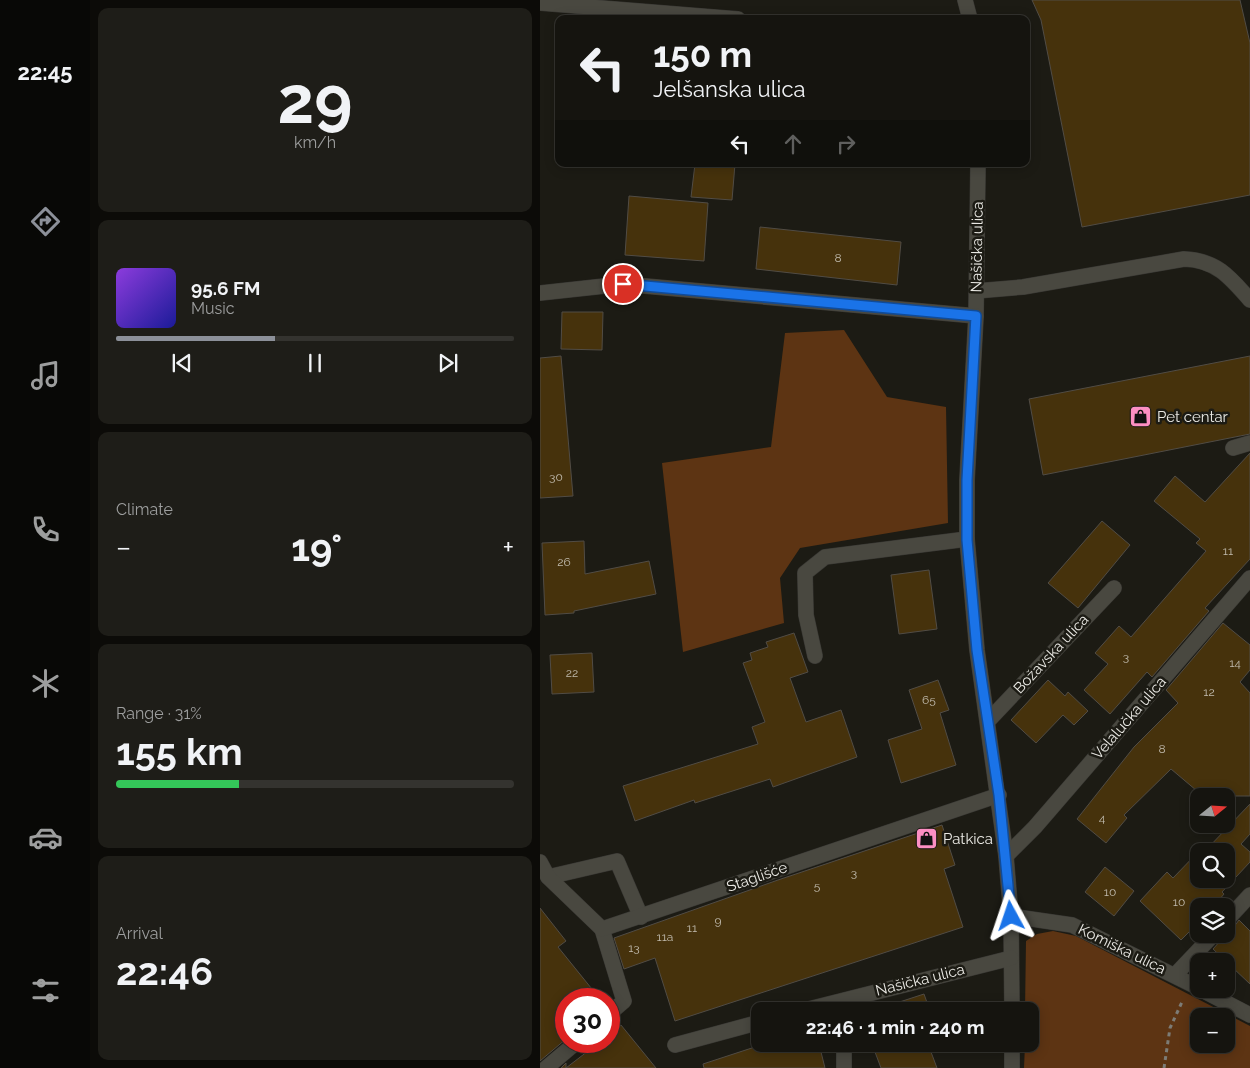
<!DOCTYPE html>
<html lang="en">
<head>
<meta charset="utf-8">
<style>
  :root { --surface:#15140f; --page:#1e1d18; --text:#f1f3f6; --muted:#9d9e9e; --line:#34332f; --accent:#8c9099 }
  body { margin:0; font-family:Raleway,sans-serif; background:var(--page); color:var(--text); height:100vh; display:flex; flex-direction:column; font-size:19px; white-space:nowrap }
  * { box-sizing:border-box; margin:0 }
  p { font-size:16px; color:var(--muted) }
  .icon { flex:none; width:28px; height:28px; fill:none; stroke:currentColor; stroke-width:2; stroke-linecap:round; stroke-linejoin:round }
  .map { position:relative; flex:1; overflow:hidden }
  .drawer { display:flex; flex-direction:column; gap:8px; padding:8px; background:#0c0b08; width:450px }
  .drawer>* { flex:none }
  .guide { position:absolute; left:15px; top:15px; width:475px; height:152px; border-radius:10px; box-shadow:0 2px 12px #0003,0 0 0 1px var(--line); background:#15140f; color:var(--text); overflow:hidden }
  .needle { width:32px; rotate:72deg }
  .tools { position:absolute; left:650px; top:788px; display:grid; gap:10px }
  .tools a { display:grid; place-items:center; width:45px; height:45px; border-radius:10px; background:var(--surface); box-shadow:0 2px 12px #0003,0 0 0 1px var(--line); font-size:25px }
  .speed { position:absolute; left:15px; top:988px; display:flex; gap:10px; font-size:25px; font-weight:700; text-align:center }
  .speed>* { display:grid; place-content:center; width:65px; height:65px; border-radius:50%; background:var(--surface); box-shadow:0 2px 12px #0003,0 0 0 1px var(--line); line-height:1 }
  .speed .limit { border:8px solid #d22; background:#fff; color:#111 }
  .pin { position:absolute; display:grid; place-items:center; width:42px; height:42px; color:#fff; margin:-21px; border:2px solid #fff; border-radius:50%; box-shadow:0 1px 5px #0007 }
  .me { position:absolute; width:55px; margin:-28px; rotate:355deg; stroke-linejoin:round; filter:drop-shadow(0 0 4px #0008) }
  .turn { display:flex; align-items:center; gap:18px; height:105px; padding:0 15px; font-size:22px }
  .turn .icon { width:65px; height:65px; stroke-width:2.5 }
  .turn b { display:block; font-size:35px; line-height:42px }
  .lanes { display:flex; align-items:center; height:48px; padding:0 15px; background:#0003; justify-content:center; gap:25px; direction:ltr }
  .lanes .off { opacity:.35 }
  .big { font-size:38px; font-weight:700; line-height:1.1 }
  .drawer .card { flex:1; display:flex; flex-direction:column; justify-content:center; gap:8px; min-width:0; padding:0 18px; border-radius:10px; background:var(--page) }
  .drawer .dial { align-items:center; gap:0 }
  .dial b { font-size:65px; line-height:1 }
  .song { display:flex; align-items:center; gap:15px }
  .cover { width:60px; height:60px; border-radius:8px; background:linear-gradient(135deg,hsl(270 70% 55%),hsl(240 70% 35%)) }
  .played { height:5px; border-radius:2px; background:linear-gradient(90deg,var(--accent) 40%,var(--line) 40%) }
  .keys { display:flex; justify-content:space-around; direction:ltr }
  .heat { display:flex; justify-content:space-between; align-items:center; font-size:28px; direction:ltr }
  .charge { height:8px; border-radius:4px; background:linear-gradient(90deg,#34c759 31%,var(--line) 0) }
  .trip { position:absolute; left:211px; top:1002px; width:288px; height:50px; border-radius:10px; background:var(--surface); box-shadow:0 2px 12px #0003,0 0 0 1px var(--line); font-weight:700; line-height:50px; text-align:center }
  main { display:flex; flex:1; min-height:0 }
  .tab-bar { display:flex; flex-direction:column; width:90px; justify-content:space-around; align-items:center; background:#080806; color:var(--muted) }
  .tab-bar .icon { width:35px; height:35px }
  .tab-bar .on { color:var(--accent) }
  .tab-bar b { font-size:22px; color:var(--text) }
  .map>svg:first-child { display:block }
</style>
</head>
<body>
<main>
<nav class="tab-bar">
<b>22:45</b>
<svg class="icon on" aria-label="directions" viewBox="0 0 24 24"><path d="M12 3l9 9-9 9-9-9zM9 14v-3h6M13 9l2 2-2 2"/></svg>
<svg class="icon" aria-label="music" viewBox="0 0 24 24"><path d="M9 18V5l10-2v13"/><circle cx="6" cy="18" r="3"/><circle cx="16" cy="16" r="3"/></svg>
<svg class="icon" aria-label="phone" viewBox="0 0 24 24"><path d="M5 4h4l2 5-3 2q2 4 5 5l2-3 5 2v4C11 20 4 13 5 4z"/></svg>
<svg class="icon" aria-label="climate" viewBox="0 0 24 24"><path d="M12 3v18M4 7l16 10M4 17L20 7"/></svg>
<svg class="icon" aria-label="car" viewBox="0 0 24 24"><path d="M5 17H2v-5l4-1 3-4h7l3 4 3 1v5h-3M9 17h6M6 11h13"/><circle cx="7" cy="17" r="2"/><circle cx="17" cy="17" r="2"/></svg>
<svg class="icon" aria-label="filters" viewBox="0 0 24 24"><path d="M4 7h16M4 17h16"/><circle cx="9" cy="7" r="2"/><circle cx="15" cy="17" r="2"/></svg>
</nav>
<section class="drawer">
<div class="card dial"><b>29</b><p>km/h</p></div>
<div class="card">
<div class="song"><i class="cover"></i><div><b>95.6 FM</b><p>Music</p></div></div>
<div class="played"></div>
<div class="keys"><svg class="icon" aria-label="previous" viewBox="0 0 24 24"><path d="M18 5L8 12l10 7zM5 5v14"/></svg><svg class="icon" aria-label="pause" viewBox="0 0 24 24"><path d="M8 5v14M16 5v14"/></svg><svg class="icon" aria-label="next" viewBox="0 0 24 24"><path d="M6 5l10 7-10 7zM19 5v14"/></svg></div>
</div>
<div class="card"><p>Climate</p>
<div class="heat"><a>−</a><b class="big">19°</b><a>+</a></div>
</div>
<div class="card"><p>Range · 31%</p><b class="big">155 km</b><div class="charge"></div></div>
<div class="card"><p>Arrival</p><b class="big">22:46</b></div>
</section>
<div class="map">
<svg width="710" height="1068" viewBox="0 0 710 1068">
  <rect width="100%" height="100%" fill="#1c1b14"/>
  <!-- green -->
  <g fill="#5d3413" fill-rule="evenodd">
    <polygon points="304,330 347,397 406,407 408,523 260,548 240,578 244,623 143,652 122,463 231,447 245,333"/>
    <path d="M513,931l23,5 174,90v42h-226l1,-24h5v-33h-5l1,-70 11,-7zM659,1016h27v28h-27z"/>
  </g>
  <!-- building -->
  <g fill="#46320c" stroke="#514c45">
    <polygon points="492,0 700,0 710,43 710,195 542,227 501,20"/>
    <polygon points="155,164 195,164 192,200 151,197"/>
    <polygon points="89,196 168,203 164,261 85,255"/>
    <polygon points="220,227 361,242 357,285 216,269"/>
    <polygon points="22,312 63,312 62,350 21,349"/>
    <polygon points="21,356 33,496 0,498 0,358"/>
    <polygon points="710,356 710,434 503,475 489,399"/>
    <polygon points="710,453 710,559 665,608 669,611 612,677 607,672 570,714 544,690 568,664 555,653 579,626 591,637 666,551 656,543 660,539 614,501 635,476 665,502"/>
    <polygon points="562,521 590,545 538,608 508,583"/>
    <polygon points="44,541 45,574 109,561 116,594 34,611 34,613 5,615 2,543"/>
    <polygon points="389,570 397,629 359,634 351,575"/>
    <polygon points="683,623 710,645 710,670 700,682 710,693 710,796 663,796 631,769 584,815 587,818 566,843 537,819 594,747 638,703 626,690"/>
    <polygon points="254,633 268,672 250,678 266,722 301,710 317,757 233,787 230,779 155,803 154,800 95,821 83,786 218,744 212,727 225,722 203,663 212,660 210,653 228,647 226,642"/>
    <polygon points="52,653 54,692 12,694 10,655"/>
    <polygon points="398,680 409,710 400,713 416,765 361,783 348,740 382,729 369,690"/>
    <polygon points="508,680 525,696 528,692 548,711 534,725 523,715 496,743 471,720"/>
    <polygon points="710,804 710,834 701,844 710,852 710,862 682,892 684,894 679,900 685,906 659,906 659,934 661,934 659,936 652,929 641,940 600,901 627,872 633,878 660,850 659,879 686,879 686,851 665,851"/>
    <polygon points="402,825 415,865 404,869 423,927 135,1021 115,958 84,969 74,938 238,880"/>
    <polygon points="565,867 594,891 574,916 545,892"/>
    <polygon points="0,908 26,941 18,947 60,999 26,999 26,1039 0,1061"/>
    <polygon points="699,920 710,931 710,984 673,949 681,940 683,934 686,934 686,930 693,928"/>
    <polygon points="384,994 390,1011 335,1010"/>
    <polygon points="81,1025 116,1068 21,1068 26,1063 26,1068 61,1041 69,1041 69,1035"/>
    <polygon points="224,1044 279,1044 285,1068 164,1068 163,1064"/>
    <polygon points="332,1044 400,1044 402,1048 391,1052 397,1068 341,1068"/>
  </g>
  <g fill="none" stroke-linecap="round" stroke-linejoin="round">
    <defs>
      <g id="lane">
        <path d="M436,291l47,-4 161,-28c32,1 46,18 66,41"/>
        <polyline points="693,448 710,443"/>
        <polyline points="275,656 266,615 265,573 285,557 427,539"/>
        <polyline points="8,877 77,861 101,917"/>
        <polyline points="62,929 84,1001 69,1014"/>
        <polyline points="304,1044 304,1068"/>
        <polyline points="6,1068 38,1041"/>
      </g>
      <g id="street">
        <polyline points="425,0 430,19"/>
        <polyline points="0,3 198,19"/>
        <polyline points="438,164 436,316 427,480 427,539 437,650 466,856 471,916 472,1011"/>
        <polyline points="0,293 83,284 436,316"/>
        <polyline points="448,721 574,588"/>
        <polyline points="466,856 495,827 710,578"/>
        <polyline points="0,862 8,877 62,929 459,795"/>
        <polyline points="471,916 532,925 659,988"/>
        <polyline points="686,921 710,895"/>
        <polyline points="635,975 674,934"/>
        <polyline points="660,989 710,1015"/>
        <polyline points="261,1011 471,958"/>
        <polyline points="135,1045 220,1022"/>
        <polyline points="472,1068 472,1044"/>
      </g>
    </defs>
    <!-- lane casing -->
    <use href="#lane" stroke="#393834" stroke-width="16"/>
    <!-- street casing -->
    <use href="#street" stroke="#393834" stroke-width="16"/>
    <!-- path -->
    <polyline stroke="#7d7c76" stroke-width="3" stroke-dasharray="4 4" stroke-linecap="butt" points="624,1068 630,1028 642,1002"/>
    <!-- lane -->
    <use href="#lane" stroke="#494840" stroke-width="15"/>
    <!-- street -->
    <use href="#street" stroke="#494840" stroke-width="15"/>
  </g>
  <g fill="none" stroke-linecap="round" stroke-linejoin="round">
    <defs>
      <polyline id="route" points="83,284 436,316 427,480 427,540 437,650 459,795 471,916"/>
    </defs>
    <!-- route casing -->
    <use href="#route" stroke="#114b97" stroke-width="12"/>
    <!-- route -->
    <use href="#route" stroke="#1a73e8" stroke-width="9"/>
  </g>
  <!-- icons -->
  <defs>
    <symbol id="shop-square" viewBox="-11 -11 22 22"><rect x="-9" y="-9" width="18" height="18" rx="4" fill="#fc8fc3" stroke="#1c1b14"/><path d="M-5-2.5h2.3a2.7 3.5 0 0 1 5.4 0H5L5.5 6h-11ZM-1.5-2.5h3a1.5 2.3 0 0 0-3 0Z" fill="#111"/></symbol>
  </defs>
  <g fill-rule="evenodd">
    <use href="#shop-square" x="588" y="404" width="25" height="25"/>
    <use href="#shop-square" x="374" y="826" width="25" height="25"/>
  </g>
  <g text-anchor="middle" stroke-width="5" stroke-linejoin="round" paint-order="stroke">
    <!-- number labels -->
    <g font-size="12" fill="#c1bbae">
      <text x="298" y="262">8</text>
      <text x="16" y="481">30</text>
      <text x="688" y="555">11</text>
      <text x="24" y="566">26</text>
      <text x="586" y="661">3</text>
      <text x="695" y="667">14</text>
      <text x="32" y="677">22</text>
      <text x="669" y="696">12</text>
      <text x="389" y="704">65</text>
      <text x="622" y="753">8</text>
      <text x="562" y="822">4</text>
      <text x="314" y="877">3</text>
      <text x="277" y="890">5</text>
      <text x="570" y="896">10</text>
      <text x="639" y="906">10</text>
      <text x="178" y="925">9</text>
      <text x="152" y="932">11</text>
      <text x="125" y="941">11a</text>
      <text x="94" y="952">13</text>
    </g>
    <!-- street labels -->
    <g font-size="15" fill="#eae9e4" stroke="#1c1b14">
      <text transform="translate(437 247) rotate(-89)" y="5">Našička ulica</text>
      <text transform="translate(511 654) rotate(-47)" y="5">Božavska ulica</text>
      <text transform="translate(589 718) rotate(-49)" y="5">Velalučka ulica</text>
      <text transform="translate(217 877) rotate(-19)" y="5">Staglišće</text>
      <text transform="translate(582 949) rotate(26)" y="5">Komiška ulica</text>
      <text transform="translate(380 980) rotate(-14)" y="5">Našička ulica</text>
    </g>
    <!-- poi labels -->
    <g font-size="15" fill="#eae9e4" stroke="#1c1b14" text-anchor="start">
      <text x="617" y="422">Pet centar</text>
      <text x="403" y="844">Patkica</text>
    </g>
  </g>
</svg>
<div class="tools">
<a><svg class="needle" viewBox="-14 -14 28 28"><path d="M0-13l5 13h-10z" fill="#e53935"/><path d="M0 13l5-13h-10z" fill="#9d9e9e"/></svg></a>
<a><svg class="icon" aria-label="search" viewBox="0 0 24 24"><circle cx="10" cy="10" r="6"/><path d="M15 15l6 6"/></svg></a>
<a><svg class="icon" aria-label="layers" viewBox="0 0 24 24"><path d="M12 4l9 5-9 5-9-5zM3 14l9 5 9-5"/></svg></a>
<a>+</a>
<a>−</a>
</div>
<div class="speed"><div class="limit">30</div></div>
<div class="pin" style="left:83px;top:284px;background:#d93025"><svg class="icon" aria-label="arrive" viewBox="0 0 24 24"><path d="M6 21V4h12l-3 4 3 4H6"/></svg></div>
<svg class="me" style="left:471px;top:916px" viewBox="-20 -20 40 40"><path d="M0-17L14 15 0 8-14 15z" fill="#1a73e8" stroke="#fff" stroke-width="4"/></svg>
<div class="trip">22:46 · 1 min · 240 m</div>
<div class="guide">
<div class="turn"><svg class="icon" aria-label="left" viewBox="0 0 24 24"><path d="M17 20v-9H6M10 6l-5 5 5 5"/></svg><div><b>150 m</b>Jelšanska ulica</div></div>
<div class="lanes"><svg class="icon" aria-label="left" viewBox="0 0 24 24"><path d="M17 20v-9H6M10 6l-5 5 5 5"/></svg><svg class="icon off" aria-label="ahead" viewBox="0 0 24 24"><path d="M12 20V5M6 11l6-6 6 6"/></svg><svg class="icon off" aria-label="right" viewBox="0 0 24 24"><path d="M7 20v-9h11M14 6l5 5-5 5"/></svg></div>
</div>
</div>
</main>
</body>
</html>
